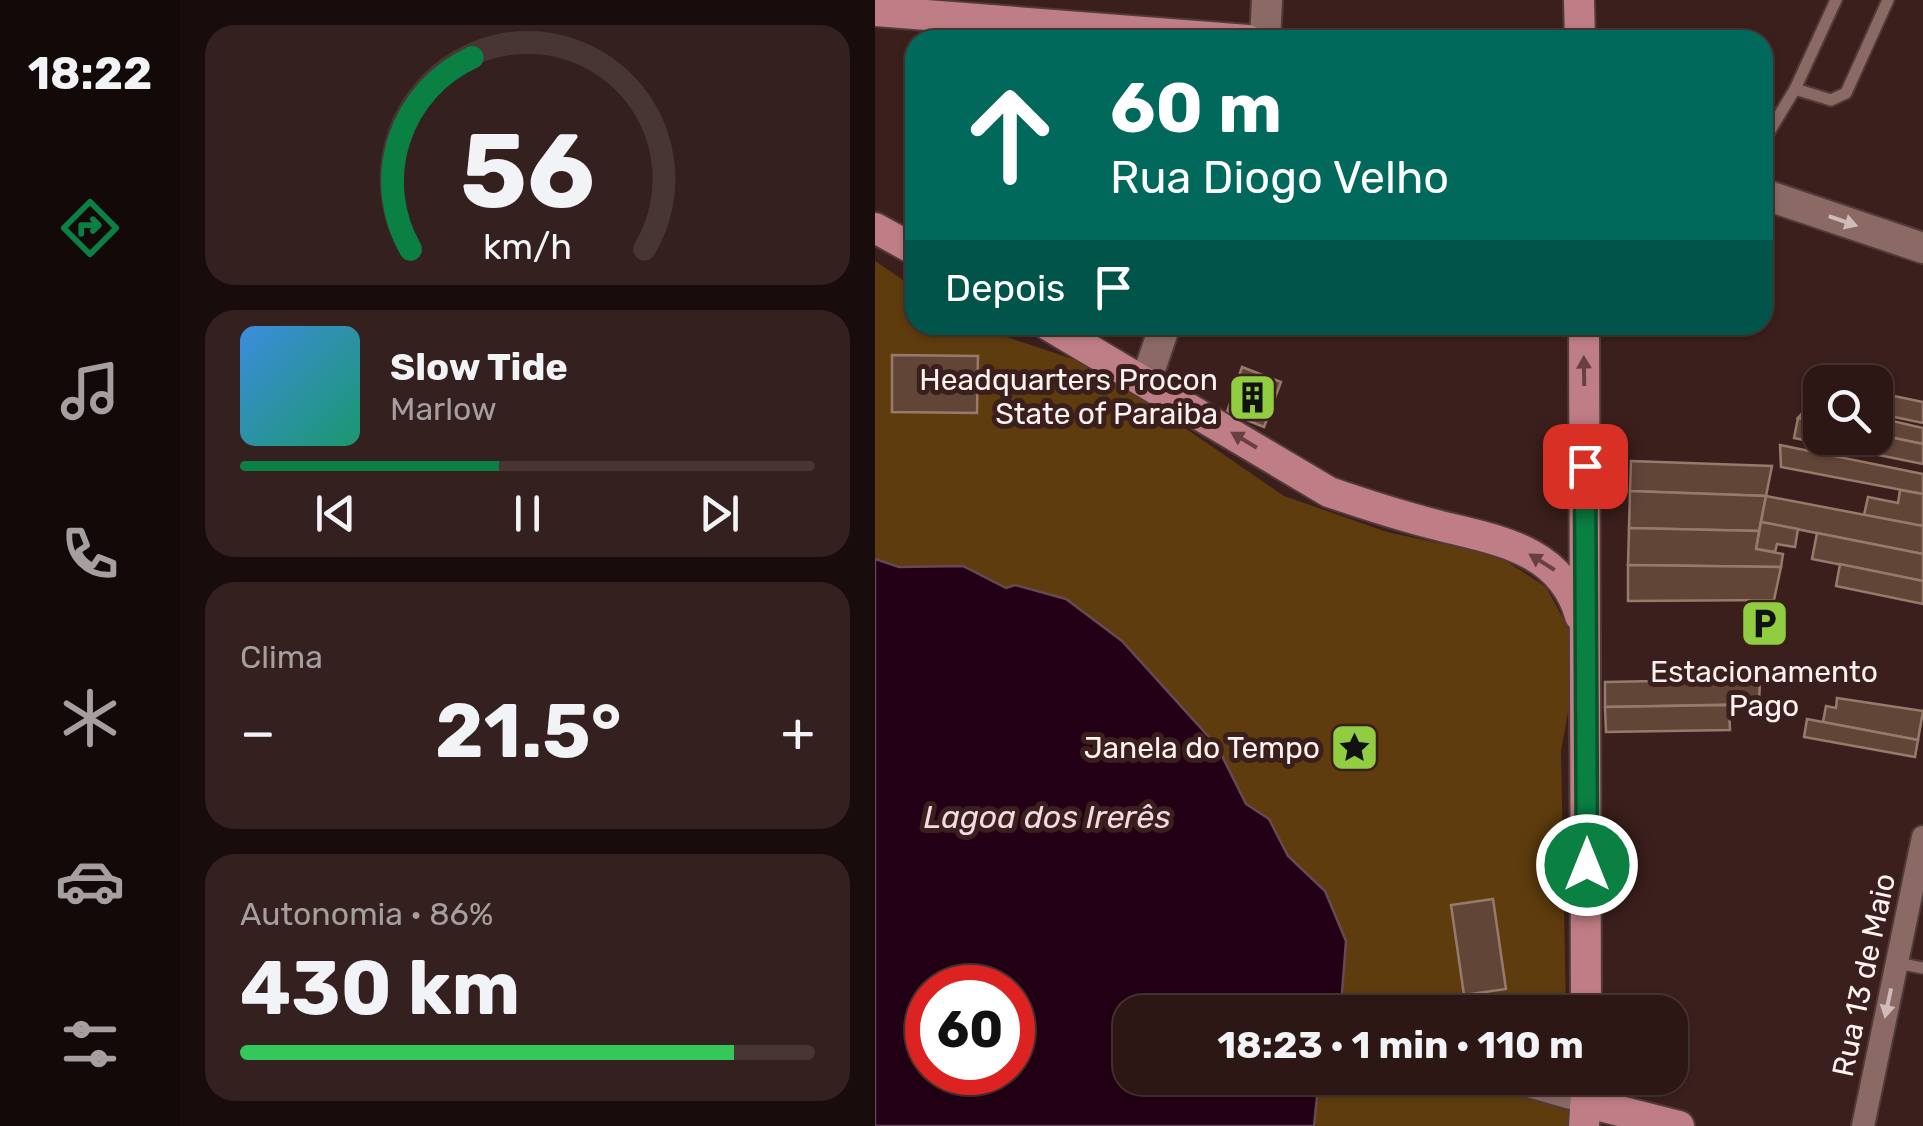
<!DOCTYPE html>
<html lang="pt">
<head>
<meta charset="utf-8">
<style>
  :root { --surface:#2c1715; --page:#34201e; --text:#f1f3f6; --muted:#a69fa0; --line:#483634; --accent:#0b8043 }
  body { margin:0; font-family:Rubik,sans-serif; background:var(--page); color:var(--text); height:100vh; display:flex; flex-direction:column; font-size:38px; white-space:nowrap }
  * { box-sizing:border-box; margin:0 }
  p { font-size:32px; color:var(--muted) }
  .icon { flex:none; width:55px; height:55px; fill:none; stroke:currentColor; stroke-width:2; stroke-linecap:round; stroke-linejoin:round }
  .map { position:relative; flex:1; overflow:hidden }
  .sheet { display:flex; flex-direction:column; gap:25px; padding:25px; background:#180d0c; width:695px }
  .sheet>* { flex:none }
  .banner { position:absolute; left:30px; top:30px; width:868px; height:305px; border-radius:30px; box-shadow:0 2px 8px #0004,0 0 0 2px var(--line); background:#00695c; color:#fff; overflow:hidden }
  .tools { position:absolute; left:928px; top:365px; display:grid; gap:20px }
  .tools a { display:grid; place-items:center; width:90px; height:90px; border-radius:20px; background:var(--surface); box-shadow:0 2px 8px #0004,0 0 0 2px var(--line); font-size:50px }
  .speed { position:absolute; left:30px; top:965px; display:flex; gap:20px; font-size:50px; font-weight:700; text-align:center }
  .speed>* { display:grid; place-content:center; width:130px; height:130px; border-radius:50%; background:var(--surface); box-shadow:0 2px 8px #0004,0 0 0 2px var(--line); line-height:1 }
  .speed .limit { border:15px solid #d22; background:#fff; color:#111 }
  .pin { position:absolute; display:grid; place-items:center; width:85px; height:85px; color:#fff; margin:-42px; border-radius:20px; box-shadow:0 5px 15px #0006 }
  .me { position:absolute; width:110px; margin:-55px; rotate:0deg; stroke-linejoin:round; filter:drop-shadow(0 0 8px #0008) }
  .turn { display:flex; align-items:center; gap:35px; height:210px; padding:0 40px; font-size:45px }
  .turn .icon { width:130px; height:130px; stroke-width:2.5 }
  .turn b { display:block; font-size:70px; line-height:85px }
  .then { display:flex; align-items:center; height:95px; padding:0 40px; background:#0003; gap:20px; font-size:38px }
  .big { font-size:75px; font-weight:700; line-height:1.1 }
  .sheet .card { flex:1; display:flex; flex-direction:column; justify-content:center; gap:15px; min-width:0; padding:0 35px; border-radius:30px; background:var(--page) }
  .sheet .dial { align-items:center; gap:0 }
  .dial svg { height:260px; overflow:visible; fill:none; stroke:var(--line); stroke-width:7; stroke-linecap:round; text-anchor:middle }
  .dial text { fill:var(--text); stroke:none }
  .song { display:flex; align-items:center; gap:30px }
  .cover { width:120px; height:120px; border-radius:15px; background:linear-gradient(135deg,hsl(210 70% 55%),hsl(160 70% 35%)) }
  .played { height:10px; border-radius:5px; background:linear-gradient(90deg,var(--accent) 45%,var(--line) 45%) }
  .keys { display:flex; justify-content:space-around; direction:ltr }
  .heat { display:flex; justify-content:space-between; align-items:center; font-size:55px; direction:ltr }
  .charge { height:15px; border-radius:8px; background:linear-gradient(90deg,#34c759 86%,var(--line) 0) }
  .trip { position:absolute; left:238px; top:995px; width:575px; height:100px; border-radius:30px; background:var(--surface); box-shadow:0 2px 8px #0004,0 0 0 2px var(--line); font-weight:700; line-height:100px; text-align:center }
  main { display:flex; flex:1; min-height:0 }
  .tabs { display:flex; flex-direction:column; width:180px; justify-content:space-around; align-items:center; background:#120908; color:var(--muted) }
  .tabs .icon { width:70px; height:70px }
  .tabs .on { color:var(--accent) }
  .tabs b { font-size:45px; color:var(--text) }
  .map>svg:first-child { display:block }
</style>
</head>
<body>
<main>
<nav class="tabs">
<b>18:22</b>
<svg class="icon on" aria-label="directions" viewBox="0 0 24 24"><path d="M12 3l9 9-9 9-9-9zM9 14v-3h6M13 9l2 2-2 2"/></svg>
<svg class="icon" aria-label="music" viewBox="0 0 24 24"><path d="M9 18V5l10-2v13"/><circle cx="6" cy="18" r="3"/><circle cx="16" cy="16" r="3"/></svg>
<svg class="icon" aria-label="phone" viewBox="0 0 24 24"><path d="M5 4h4l2 5-3 2q2 4 5 5l2-3 5 2v4C11 20 4 13 5 4z"/></svg>
<svg class="icon" aria-label="climate" viewBox="0 0 24 24"><path d="M12 3v18M4 7l16 10M4 17L20 7"/></svg>
<svg class="icon" aria-label="car" viewBox="0 0 24 24"><path d="M5 17H2v-5l4-1 3-4h7l3 4 3 1v5h-3M9 17h6M6 11h13"/><circle cx="7" cy="17" r="2"/><circle cx="17" cy="17" r="2"/></svg>
<svg class="icon" aria-label="filters" viewBox="0 0 24 24"><path d="M4 7h16M4 17h16"/><circle cx="9" cy="7" r="2"/><circle cx="15" cy="17" r="2"/></svg>
</nav>
<section class="sheet">
<div class="card dial"><svg viewBox="0 0 100 80">
<path d="M14 69A42 42 0 1 1 86 69"/>
<path d="M14 69A42 42 0 0 1 33 10" stroke="#0b8043"/>
<text x="50" y="56" font-size="32" font-weight="700">56</text>
<text x="50" y="72" font-size="11">km/h</text>
</svg></div>
<div class="card">
<div class="song"><i class="cover"></i><div><b>Slow Tide</b><p>Marlow</p></div></div>
<div class="played"></div>
<div class="keys"><svg class="icon" aria-label="previous" viewBox="0 0 24 24"><path d="M18 5L8 12l10 7zM5 5v14"/></svg><svg class="icon" aria-label="pause" viewBox="0 0 24 24"><path d="M8 5v14M16 5v14"/></svg><svg class="icon" aria-label="next" viewBox="0 0 24 24"><path d="M6 5l10 7-10 7zM19 5v14"/></svg></div>
</div>
<div class="card"><p>Clima</p>
<div class="heat"><a>−</a><b class="big">21.5°</b><a>+</a></div>
</div>
<div class="card"><p>Autonomia · 86%</p><b class="big">430 km</b><div class="charge"></div></div>
</section>
<div class="map">
<svg width="1048" height="1126" viewBox="0 0 1048 1126">
  <rect width="100%" height="100%" fill="#3b1f1c"/>
  <!-- green -->
  <path fill="#5e3c0e" fill-rule="evenodd" d="M0,261l40,27v37h56l125,42 188,129 103,36 55,12 42,3 62,40 25,46 2,51 -12,67 5,261h-436v66h438l1,48h-694zM52,988h86v84h-86z"/>
  <!-- water -->
  <path fill="#230015" stroke="#644957" stroke-width="2.5" fill-rule="evenodd" d="M0,559l24,8 64,-1 43,22 9,-3 51,14 56,42 95,105 29,58 23,15 19,37 37,35 21,50 -4,52 -9,19h-203v66h189l-5,48h-439zM52,988h86v84h-86z"/>
  <!-- building -->
  <g fill="#614638" stroke="#977a6b" stroke-width="2.5">
    <polygon points="17,355 103,356 102,413 17,412"/>
    <polygon points="367,367 406,382 389,427 352,412"/>
    <polygon points="945,392 945,423 923,418"/>
    <polygon points="1000,392 1048,402 1048,423 1000,413"/>
    <polygon points="1000,417 1048,428 1048,444 1000,434"/>
    <polygon points="923,418 945,423 945,438 1000,434 1048,444 1048,464 919,438"/>
    <polygon points="905,445 1048,474 1048,494 906,467"/>
    <polygon points="756,461 897,466 891,496 755,491"/>
    <polygon points="1025,490 1048,494 1048,526 989,515 993,497 1023,503"/>
    <polygon points="755,491 891,496 884,531 754,528"/>
    <polygon points="891,496 1048,526 1048,554 886,522"/>
    <polygon points="886,522 923,529 920,547 902,544 900,552 881,549"/>
    <polygon points="754,528 884,531 881,549 908,554 906,567 753,565"/>
    <polygon points="942,533 1048,554 1048,581 937,559"/>
    <polygon points="965,564 1048,581 1048,604 961,586"/>
    <polygon points="753,565 906,567 899,600 753,601"/>
    <polygon points="885,679 884,704 730,707 730,682"/>
    <polygon points="962,698 1048,711 1043,740 948,722 951,706 961,708"/>
    <polygon points="854,705 855,730 731,732 730,707"/>
    <polygon points="932,719 1043,740 1040,757 929,737"/>
    <polygon points="618,899 631,989 589,995 576,905"/>
  </g>
  <g fill="none" stroke-linecap="round" stroke-linejoin="round">
    <defs>
      <g id="lane">
        <polyline points="920,89 956,100 971,93 1013,0"/>
        <polyline points="888,142 920,89 961,0"/>
        <polyline points="1022,963 1048,968"/>
      </g>
      <g id="street">
        <polyline points="625,1078 713,1103"/>
        <polyline points="988,1126 1048,837"/>
      </g>
      <g id="secondary">
        <polyline points="390,40 392,0"/>
        <polyline points="888,194 1048,248"/>
        <polyline points="271,381 290,325"/>
      </g>
      <g id="primary">
        <polyline points="704,0 705,40"/>
        <polyline points="0,11 373,40"/>
        <polyline points="0,228 40,250"/>
        <path d="M173,325l281,167c35,12 69,23 104,32 61,16 128,23 147,92"/>
        <polyline points="709,325 711,1012"/>
        <polyline points="713,1103 804,1126"/>
        <polyline points="709,1126 712,1078"/>
      </g>
    </defs>
    <!-- lane casing -->
    <use href="#lane" stroke="#513b39" stroke-width="15"/>
    <!-- street casing -->
    <use href="#street" stroke="#513b39" stroke-width="26"/>
    <!-- secondary casing -->
    <use href="#secondary" stroke="#513b39" stroke-width="34"/>
    <!-- primary casing -->
    <use href="#primary" stroke="#513b39" stroke-width="34"/>
    <!-- lane -->
    <use href="#lane" stroke="#8b6a65" stroke-width="11"/>
    <!-- street -->
    <use href="#street" stroke="#8b6a65" stroke-width="22"/>
    <!-- secondary -->
    <use href="#secondary" stroke="#8b6a65" stroke-width="30"/>
    <!-- primary -->
    <use href="#primary" stroke="#bf7d85" stroke-width="30"/>
  </g>
  <!-- one-way arrows -->
  <defs><path id="oneway-solid" d="M-6-.8H1V-3.2L6.5 0L1 3.2V.8H-6Z" transform="scale(2.5)"/></defs>
  <g fill="#cfbcb8">
    <use href="#oneway-solid" transform="translate(968 221) rotate(19)"/>
    <use href="#oneway-solid" transform="translate(1013 1003) rotate(102)"/>
  </g>
  <g fill="#694041">
    <use href="#oneway-solid" transform="translate(709 371) rotate(-91)"/>
    <use href="#oneway-solid" transform="translate(369 440) rotate(-149)"/>
    <use href="#oneway-solid" transform="translate(667 562) rotate(-148)"/>
  </g>
  <g fill="none" stroke-linecap="round" stroke-linejoin="round">
    <defs>
      <polyline id="route" points="710,466 712,865"/>
    </defs>
    <!-- route casing -->
    <use href="#route" stroke="#07532c" stroke-width="25"/>
    <!-- route -->
    <use href="#route" stroke="#0b8043" stroke-width="18"/>
  </g>
  <!-- icons -->
  <defs>
    <symbol id="building-square" viewBox="-11 -11 22 22"><rect x="-9" y="-9" width="18" height="18" rx="4" fill="#91cd40" stroke="#3b1f1c"/><path d="M-4-6H4V6H1V3H-1V6H-4ZM-2.5-4.3h1.7v1.8h-1.7ZM.8-4.3h1.7v1.8H.8ZM-2.5-1h1.7V.8h-1.7ZM.8-1h1.7V.8H.8Z" fill="#111"/></symbol>
    <symbol id="parking-square" viewBox="-11 -11 22 22"><rect x="-9" y="-9" width="18" height="18" rx="4" fill="#91cd40" stroke="#3b1f1c"/><path d="M-3.5-5.5H1a3.5 3.5 0 0 1 0 7H-1V5.5H-3.5ZM-1-3.4V-.6H.8a1.4 1.4 0 0 0 0-2.8Z" fill="#111"/></symbol>
    <symbol id="sight-square" viewBox="-11 -11 22 22"><rect x="-9" y="-9" width="18" height="18" rx="4" fill="#91cd40" stroke="#3b1f1c"/><path d="M0-6L1.8-2.2L6-1.7L2.9 1.2L3.7 5.4L0 3.3L-3.7 5.4L-2.9 1.2L-6-1.7L-1.8-2.2Z" fill="#111"/></symbol>
  </defs>
  <g fill-rule="evenodd">
    <use href="#building-square" x="350" y="370" width="55" height="55"/>
    <use href="#parking-square" x="862" y="596" width="55" height="55"/>
    <use href="#sight-square" x="452" y="720" width="55" height="55"/>
  </g>
  <g text-anchor="middle" stroke-width="10" stroke-linejoin="round" paint-order="stroke">
    <!-- poi labels -->
    <g font-size="30" fill="#fdf2f0" stroke="#3b1f1c" text-anchor="end">
      <text x="343" y="390">Headquarters Procon<tspan x="343" dy="34">State of Paraiba</tspan></text>
      <text x="889" y="682" text-anchor="middle">Estacionamento<tspan x="889" dy="34">Pago</tspan></text>
      <text x="445" y="758">Janela do Tempo</text>
    </g>
    <!-- street labels -->
    <g font-size="30" fill="#fdf2f0" stroke="#3b1f1c">
      <text transform="translate(989 975) rotate(-78)" y="10">Rua 13 de Maio</text>
    </g>
    <!-- water labels -->
    <g font-size="32" font-style="italic" fill="#f3dbe6" stroke="#3b1f1c">
      <text x="172" y="828">Lagoa dos Irerês</text>
    </g>
  </g>
</svg>
<div class="tools">
<a><svg class="icon" aria-label="search" viewBox="0 0 24 24"><circle cx="10" cy="10" r="6"/><path d="M15 15l6 6"/></svg></a>
</div>
<div class="speed"><div class="limit">60</div></div>
<div class="pin" style="left:710px;top:466px;background:#d93025"><svg class="icon" aria-label="arrive" viewBox="0 0 24 24"><path d="M6 21V4h12l-3 4 3 4H6"/></svg></div>
<svg class="me" style="left:712px;top:865px" viewBox="-20 -20 40 40"><circle r="17" fill="#0b8043" stroke="#fff" stroke-width="3"/><path d="M0-11L8 9 0 5-8 9z" fill="#fff"/></svg>
<div class="trip">18:23 · 1 min · 110 m</div>
<div class="banner">
<div class="turn"><svg class="icon" aria-label="ahead" viewBox="0 0 24 24"><path d="M12 20V5M6 11l6-6 6 6"/></svg><div><b>60 m</b>Rua Diogo Velho</div></div>
<div class="then">Depois<svg class="icon" aria-label="arrive" viewBox="0 0 24 24"><path d="M6 21V4h12l-3 4 3 4H6"/></svg></div>
</div>
</div>
</main>
</body>
</html>
